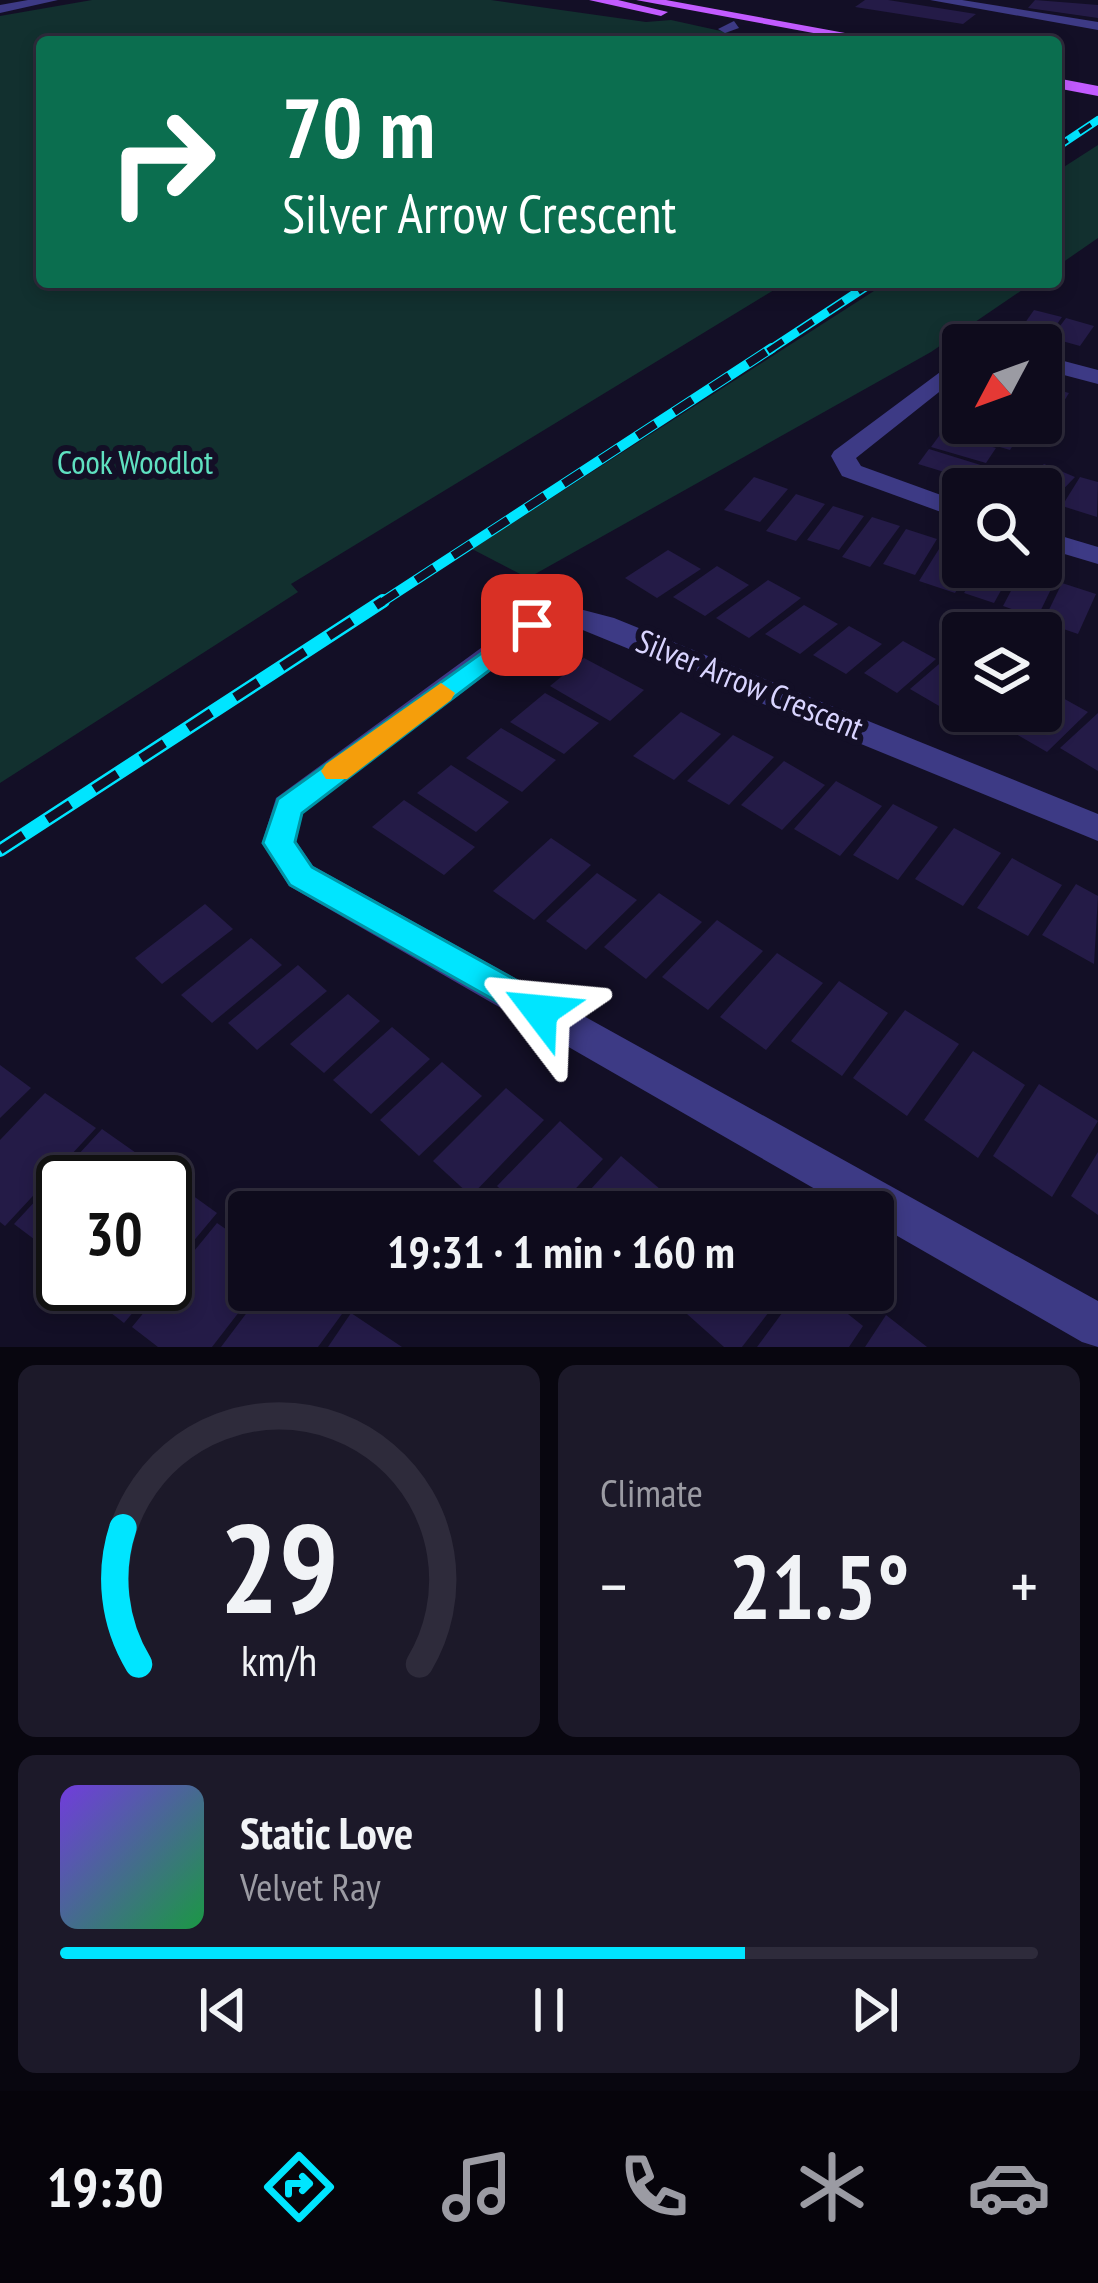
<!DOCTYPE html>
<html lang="en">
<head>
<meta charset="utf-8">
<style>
  :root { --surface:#0e0b1c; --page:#1c1929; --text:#f1f3f6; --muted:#9b9ba3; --line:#2e2b3b; --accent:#00e5ff }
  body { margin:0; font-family:"PT Sans Narrow",sans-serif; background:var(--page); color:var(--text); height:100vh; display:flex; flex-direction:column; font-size:45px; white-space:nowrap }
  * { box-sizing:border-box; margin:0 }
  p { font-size:39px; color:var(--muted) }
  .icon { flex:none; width:66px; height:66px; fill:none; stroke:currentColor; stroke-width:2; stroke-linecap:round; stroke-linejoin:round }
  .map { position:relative; height:1347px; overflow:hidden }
  .side { display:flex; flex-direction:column; gap:18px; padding:18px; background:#08060f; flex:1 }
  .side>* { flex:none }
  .top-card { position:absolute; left:36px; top:36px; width:1026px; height:252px; border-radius:12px; box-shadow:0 6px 18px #0003,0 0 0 3px var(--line); background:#0b6e4f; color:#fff; overflow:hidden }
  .needle { width:78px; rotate:229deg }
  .fabs { position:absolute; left:942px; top:324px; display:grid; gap:24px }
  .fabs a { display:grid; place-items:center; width:120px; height:120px; border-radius:12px; background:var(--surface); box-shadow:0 6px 18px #0003,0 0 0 3px var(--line); font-size:60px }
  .speed { position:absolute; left:36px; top:1155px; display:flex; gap:24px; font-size:60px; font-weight:700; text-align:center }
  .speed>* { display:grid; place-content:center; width:156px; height:156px; border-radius:50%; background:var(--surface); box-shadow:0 6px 18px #0003,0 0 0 3px var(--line); line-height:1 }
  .speed .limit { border:6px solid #111; border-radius:18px; background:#fff; color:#111 }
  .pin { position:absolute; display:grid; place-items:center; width:102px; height:102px; color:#fff; margin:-51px; border-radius:24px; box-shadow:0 6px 18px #0006 }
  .me { position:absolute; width:132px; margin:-66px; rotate:299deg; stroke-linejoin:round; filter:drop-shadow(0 0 9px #0008) }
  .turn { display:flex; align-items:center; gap:42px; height:252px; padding:0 48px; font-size:54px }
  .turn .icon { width:156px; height:156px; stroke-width:2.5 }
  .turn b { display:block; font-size:84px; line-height:102px }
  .big { font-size:90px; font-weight:700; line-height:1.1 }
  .side .widget { flex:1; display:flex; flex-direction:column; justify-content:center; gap:18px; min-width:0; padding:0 42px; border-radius:18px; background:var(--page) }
  .side .dial { align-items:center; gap:0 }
  .dial svg { height:312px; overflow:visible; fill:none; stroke:var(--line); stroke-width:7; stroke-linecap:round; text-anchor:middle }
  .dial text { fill:var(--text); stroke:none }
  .song { display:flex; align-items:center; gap:36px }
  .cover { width:144px; height:144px; border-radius:18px; background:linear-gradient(135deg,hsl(260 70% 55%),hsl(140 70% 35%)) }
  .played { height:12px; border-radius:6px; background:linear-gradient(90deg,var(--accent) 70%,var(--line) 70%) }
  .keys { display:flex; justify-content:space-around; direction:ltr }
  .heat { display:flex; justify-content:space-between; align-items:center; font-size:66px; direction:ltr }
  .side .tiles { flex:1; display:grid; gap:18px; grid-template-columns:1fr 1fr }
  .widget:last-child { grid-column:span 2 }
  .trip { position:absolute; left:228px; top:1191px; width:666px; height:120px; border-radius:12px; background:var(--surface); box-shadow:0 6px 18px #0003,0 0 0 3px var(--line); font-weight:700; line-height:120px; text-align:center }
  .menu { display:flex; height:192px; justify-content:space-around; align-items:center; background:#06040b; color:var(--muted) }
  .menu .icon { width:84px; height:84px }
  .menu .selected { color:var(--accent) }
  .menu b { font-size:54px; color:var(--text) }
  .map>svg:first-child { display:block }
</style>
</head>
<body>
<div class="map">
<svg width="1098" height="1347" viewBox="0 0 1098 1347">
  <rect width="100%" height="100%" fill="#130f26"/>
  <!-- green -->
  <g fill="#12302f">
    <polygon points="92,0 491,0 646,22 671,20 771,42 42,42 42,282 787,282 291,584 298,592 0,783 0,16"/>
    <polygon points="1098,145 1098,238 1056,267 1056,172"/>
    <polygon points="888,282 1034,282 931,352 528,578 472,549"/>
  </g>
  <!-- building -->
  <g fill="#241b47">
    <polygon points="865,0 888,0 976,14 963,24 855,7"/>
    <polygon points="1035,0 1098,5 1098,18 1028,8"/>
    <polygon points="1034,310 1062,317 1048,337 1020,330"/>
    <polygon points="1066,318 1094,326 1080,346 1051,338"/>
    <polygon points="1041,385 1069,393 1061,406 1041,401"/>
    <polygon points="963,418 963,423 1019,436 1010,450 952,433"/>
    <polygon points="942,432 996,448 986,463 931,447"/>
    <polygon points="929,449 987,467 977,482 918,464"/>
    <polygon points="1044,464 1075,477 1048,505 1041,502 1041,489 1019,489"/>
    <polygon points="754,477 788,489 760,522 724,510"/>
    <polygon points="1080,477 1098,482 1097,517 1062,506"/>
    <polygon points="796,494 825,504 796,541 766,531"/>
    <polygon points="833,506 864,516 839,550 807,540"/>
    <polygon points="872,517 900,526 870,567 842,557"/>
    <polygon points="906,529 937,539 915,575 883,564"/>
    <polygon points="944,541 963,547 963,567 970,567 955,593 919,581"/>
    <polygon points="668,550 701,569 657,598 625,578"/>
    <polygon points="717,566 749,585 705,616 673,597"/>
    <polygon points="980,567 1014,567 994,603 964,593"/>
    <polygon points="1022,570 1055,581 1037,618 1003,606"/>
    <polygon points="768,580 801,598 749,638 716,618"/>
    <polygon points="1062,583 1096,594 1078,634 1043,622"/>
    <polygon points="804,605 838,624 800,654 765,634"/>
    <polygon points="849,626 882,644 846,674 813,655"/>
    <polygon points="903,641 936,659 897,693 864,673"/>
    <polygon points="953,652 963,657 963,695 946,710 910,689"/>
    <polygon points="584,658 644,690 610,721 550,686"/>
    <polygon points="1052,692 1088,712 1047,752 1011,731 1032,711 1041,711 1041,703"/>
    <polygon points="545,693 599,723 564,754 510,722"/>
    <polygon points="963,711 1017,711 993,735 959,715"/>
    <polygon points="681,712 721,734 674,780 633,756"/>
    <polygon points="1098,713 1098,771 1060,748"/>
    <polygon points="501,728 556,760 522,792 466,758"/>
    <polygon points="733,735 774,757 729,805 687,781"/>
    <polygon points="784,761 825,785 782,830 741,805"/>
    <polygon points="451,765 509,802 476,832 417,793"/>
    <polygon points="836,781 882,806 840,856 794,829"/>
    <polygon points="404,800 475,847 444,875 372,827"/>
    <polygon points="893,804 938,827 898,880 853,855"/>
    <polygon points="954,828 1001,853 963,906 915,879"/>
    <polygon points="551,838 591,865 534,920 493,891"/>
    <polygon points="1012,858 1062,885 1028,936 977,908"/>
    <polygon points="597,873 637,900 586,950 546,921"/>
    <polygon points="1076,884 1098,896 1094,964 1042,935"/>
    <polygon points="659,893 702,922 646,979 604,947"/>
    <polygon points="205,904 233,929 162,984 135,958"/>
    <polygon points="717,920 763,951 708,1010 662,977"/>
    <polygon points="251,938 282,965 212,1023 181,995"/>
    <polygon points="777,953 823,983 766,1050 720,1017"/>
    <polygon points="298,965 327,991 257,1050 228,1023"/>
    <polygon points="839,981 888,1013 842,1076 791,1041"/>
    <polygon points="348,994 380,1021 324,1073 290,1044"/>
    <polygon points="905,1010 959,1044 907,1116 853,1078"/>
    <polygon points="392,1027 430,1059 371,1114 333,1080"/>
    <polygon points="973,1051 1025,1085 978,1158 924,1120"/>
    <polygon points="442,1062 482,1096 419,1156 380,1120"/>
    <polygon points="0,1065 31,1088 0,1118"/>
    <polygon points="1039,1084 1098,1121 1052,1197 993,1156"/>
    <polygon points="506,1088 544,1120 471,1196 433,1161"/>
    <polygon points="45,1093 96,1128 5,1226 0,1222 0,1140"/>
    <polygon points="560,1121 603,1159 554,1212 525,1212 497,1186"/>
    <polygon points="102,1129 156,1167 142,1182 63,1182 63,1261 14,1224"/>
    <polygon points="1098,1152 1098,1215 1071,1196"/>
    <polygon points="621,1156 667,1195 653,1212 570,1212"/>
    <polygon points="160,1172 217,1213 165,1275 165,1182 151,1182"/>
    <polygon points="217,1223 249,1245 249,1290 256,1290 212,1347 158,1347 132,1327"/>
    <polygon points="74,1284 157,1284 124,1323"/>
    <polygon points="264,1290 308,1290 342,1314 318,1347 221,1347"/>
    <polygon points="707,1290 786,1290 742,1347 724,1347 687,1314"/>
    <polygon points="799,1290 818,1290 863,1326 849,1347 757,1347"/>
    <polygon points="351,1313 402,1347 328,1347"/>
    <polygon points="886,1315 927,1347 865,1347"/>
  </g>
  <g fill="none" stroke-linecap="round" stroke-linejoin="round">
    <!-- minor -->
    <g fill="#3d3a85" fill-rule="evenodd">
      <polygon points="28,0 58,0 0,13 0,5"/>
      <polygon points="930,0 962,0 1098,22 1098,30"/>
      <polygon points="734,21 739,28 725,33 718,29"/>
      <polygon points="963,355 963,373 856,458 861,466 963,503 963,520 842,476 831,456 834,451"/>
      <polygon points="1041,355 1098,370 1098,384 1041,369"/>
      <polygon points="1041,530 1098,547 1098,564 1041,547"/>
      <polygon points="568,606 614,618 1098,814 1098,841 568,624 542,632 303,813 296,841 313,866 1098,1301 1098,1347 1082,1342 873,1222 873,1212 855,1212 289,886 262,843 276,798 522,618"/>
    </g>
    <!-- major -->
    <g fill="#c25bff" fill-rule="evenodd">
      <polygon points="589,0 618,0 668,12 661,16"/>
      <polygon points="636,0 666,0 894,42 862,42"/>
      <polygon points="1056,78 1098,86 1098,96 1056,88"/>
    </g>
    <defs>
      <polyline id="rail-far3" points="1056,148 1098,120"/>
      <polyline id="rail-far2" points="768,351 873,282"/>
      <polyline id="rail-far1" points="379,604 772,348"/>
      <polyline id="rail" points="0,850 383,601"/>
    </defs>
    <!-- rail-far3 casing -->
    <use href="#rail-far3" stroke="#00e5ff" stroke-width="8"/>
    <!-- rail-far2 casing -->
    <use href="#rail-far2" stroke="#00e5ff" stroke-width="9"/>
    <!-- rail-far1 casing -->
    <use href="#rail-far1" stroke="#00e5ff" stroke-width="10"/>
    <!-- rail casing -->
    <use href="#rail" stroke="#00e5ff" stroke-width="14"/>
    <!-- rail-far3 -->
    <use href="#rail-far3" stroke="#130f26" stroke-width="4.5" stroke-dasharray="14" stroke-linecap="butt"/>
    <!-- rail-far2 -->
    <use href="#rail-far2" stroke="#130f26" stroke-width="6" stroke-dasharray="18" stroke-linecap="butt"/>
    <!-- rail-far1 -->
    <use href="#rail-far1" stroke="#130f26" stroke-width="8" stroke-dasharray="22" stroke-linecap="butt"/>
    <!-- rail -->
    <use href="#rail" stroke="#130f26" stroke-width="9" stroke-dasharray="28" stroke-linecap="butt"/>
  </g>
  <!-- route -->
  <polygon fill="#00e5ff" stroke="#0095a6" stroke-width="3" points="532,617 541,619 545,625 541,631 302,813 295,842 312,867 552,1000 557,1011 552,1022 540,1026 290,885 263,843 278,799"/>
  <!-- slow -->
  <polygon fill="#f59e0b" points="441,683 455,693 451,700 347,779 326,779 321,771 326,764"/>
  <g text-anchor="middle" stroke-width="12" stroke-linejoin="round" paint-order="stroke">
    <!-- park labels -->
    <g font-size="33" fill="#5fe0c0" stroke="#130f26">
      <text x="135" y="474">Cook Woodlot</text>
    </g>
    <!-- street labels -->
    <g font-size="33" fill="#d9d4ff" stroke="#130f26">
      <text transform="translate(750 684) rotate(22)" y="12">Silver Arrow Crescent</text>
    </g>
  </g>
</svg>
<div class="fabs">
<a><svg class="needle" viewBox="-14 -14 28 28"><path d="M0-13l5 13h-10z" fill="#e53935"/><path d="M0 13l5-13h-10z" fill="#9b9ba3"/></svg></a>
<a><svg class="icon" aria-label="search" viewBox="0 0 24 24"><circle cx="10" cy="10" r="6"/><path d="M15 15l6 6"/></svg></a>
<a><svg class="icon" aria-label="layers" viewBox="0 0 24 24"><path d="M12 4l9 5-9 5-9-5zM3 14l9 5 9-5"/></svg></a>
</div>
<div class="speed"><div class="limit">30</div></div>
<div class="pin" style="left:532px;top:625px;background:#d93025"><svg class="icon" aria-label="arrive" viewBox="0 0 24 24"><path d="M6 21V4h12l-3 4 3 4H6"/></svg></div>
<svg class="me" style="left:540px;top:1011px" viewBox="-20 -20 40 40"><path d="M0-17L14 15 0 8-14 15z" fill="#00e5ff" stroke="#fff" stroke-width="4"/></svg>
<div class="trip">19:31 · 1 min · 160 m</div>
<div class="top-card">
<div class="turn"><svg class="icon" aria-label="right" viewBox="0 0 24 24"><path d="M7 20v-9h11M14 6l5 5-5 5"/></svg><div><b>70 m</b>Silver Arrow Crescent</div></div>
</div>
</div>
<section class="side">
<div class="tiles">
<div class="widget dial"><svg viewBox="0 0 100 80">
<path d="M14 69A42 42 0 1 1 86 69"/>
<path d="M14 69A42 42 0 0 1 10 34" stroke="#00e5ff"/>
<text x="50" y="56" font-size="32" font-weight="700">29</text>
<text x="50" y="72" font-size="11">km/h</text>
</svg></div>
<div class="widget"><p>Climate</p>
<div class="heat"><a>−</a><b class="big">21.5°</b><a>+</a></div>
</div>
<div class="widget">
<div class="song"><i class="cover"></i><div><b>Static Love</b><p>Velvet Ray</p></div></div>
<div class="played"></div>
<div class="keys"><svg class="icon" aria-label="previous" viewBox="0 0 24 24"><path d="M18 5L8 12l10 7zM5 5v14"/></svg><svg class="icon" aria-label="pause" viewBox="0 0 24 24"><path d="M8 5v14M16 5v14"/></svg><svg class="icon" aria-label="next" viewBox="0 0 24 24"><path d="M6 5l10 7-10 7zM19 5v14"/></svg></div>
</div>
</div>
</section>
<nav class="menu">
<b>19:30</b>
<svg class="icon selected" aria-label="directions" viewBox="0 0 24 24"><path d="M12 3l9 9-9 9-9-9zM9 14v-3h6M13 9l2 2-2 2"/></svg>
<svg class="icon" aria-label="music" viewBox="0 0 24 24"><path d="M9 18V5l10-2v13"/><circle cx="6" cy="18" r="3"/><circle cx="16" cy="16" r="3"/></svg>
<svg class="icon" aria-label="phone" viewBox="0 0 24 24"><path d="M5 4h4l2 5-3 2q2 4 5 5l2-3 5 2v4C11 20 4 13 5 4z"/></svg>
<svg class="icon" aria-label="climate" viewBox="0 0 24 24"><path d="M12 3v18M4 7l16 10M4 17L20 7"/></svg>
<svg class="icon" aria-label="car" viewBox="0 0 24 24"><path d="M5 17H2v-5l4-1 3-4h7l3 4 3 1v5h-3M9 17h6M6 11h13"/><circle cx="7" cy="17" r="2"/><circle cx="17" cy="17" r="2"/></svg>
</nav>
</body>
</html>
